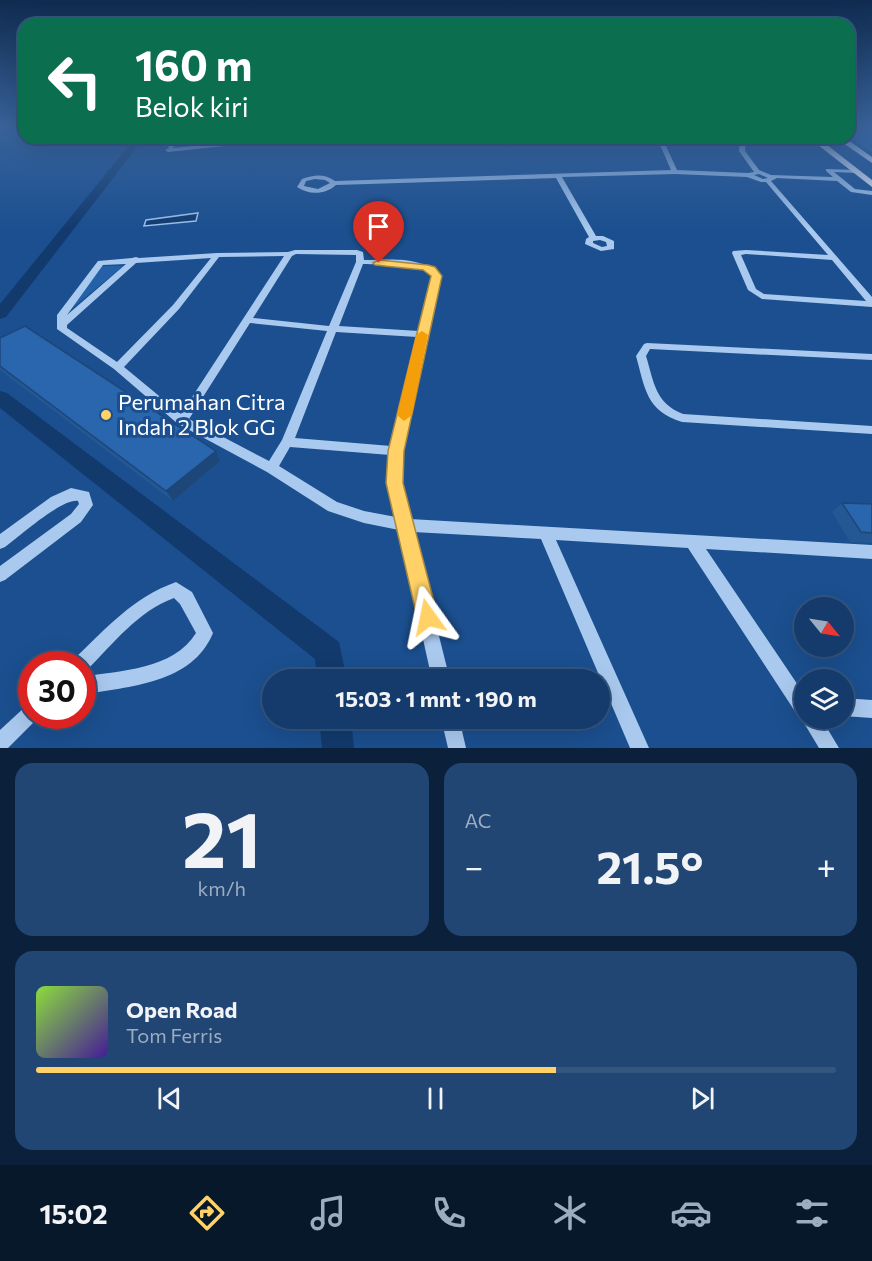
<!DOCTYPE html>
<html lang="id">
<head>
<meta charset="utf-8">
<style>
  :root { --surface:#143b6b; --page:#214673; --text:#f1f3f6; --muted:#9dadc1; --line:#33557e; --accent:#ffd166 }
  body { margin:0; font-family:Commissioner,sans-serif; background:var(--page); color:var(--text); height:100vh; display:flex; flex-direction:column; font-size:22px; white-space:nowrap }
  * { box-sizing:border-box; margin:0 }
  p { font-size:20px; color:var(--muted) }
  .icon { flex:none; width:33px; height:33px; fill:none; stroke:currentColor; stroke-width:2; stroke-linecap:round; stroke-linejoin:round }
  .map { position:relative; height:748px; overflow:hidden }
  .side { display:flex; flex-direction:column; gap:15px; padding:15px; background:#0b203b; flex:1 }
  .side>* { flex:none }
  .guide { position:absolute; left:18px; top:18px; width:837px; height:126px; border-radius:18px; box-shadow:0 6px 24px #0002,0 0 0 2px var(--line); background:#0b6e4f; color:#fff; overflow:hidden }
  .needle { width:39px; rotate:120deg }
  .buttons { position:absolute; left:794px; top:597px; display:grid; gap:12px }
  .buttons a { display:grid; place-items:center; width:60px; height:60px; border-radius:50%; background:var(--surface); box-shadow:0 6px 24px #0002,0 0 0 2px var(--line); font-size:30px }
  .speed { position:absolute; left:18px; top:651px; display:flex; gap:12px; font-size:30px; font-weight:700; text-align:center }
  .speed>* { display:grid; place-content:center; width:78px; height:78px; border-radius:50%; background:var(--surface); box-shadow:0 6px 24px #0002,0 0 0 2px var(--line); line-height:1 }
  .speed .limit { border:9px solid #d22; background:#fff; color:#111 }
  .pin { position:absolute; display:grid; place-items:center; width:51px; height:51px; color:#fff; margin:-62px -26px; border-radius:50% 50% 50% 0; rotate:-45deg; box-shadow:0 0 6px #0007 }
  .pin .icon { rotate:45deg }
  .me { position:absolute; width:66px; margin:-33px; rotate:348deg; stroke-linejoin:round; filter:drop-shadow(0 0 4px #0008) }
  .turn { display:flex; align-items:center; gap:21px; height:126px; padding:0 18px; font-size:27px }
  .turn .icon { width:78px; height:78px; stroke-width:2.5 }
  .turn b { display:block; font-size:42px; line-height:51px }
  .big { font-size:45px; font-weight:700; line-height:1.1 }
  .side .card { flex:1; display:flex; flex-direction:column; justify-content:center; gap:9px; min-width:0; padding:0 21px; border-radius:18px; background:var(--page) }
  .side .dial { align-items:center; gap:0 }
  .dial b { font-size:78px; line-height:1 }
  .song { display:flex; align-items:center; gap:18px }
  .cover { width:72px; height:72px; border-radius:9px; background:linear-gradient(135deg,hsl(90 70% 55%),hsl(260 70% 35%)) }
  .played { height:6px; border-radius:3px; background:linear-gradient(90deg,var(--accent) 65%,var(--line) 65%) }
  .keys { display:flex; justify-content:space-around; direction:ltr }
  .heat { display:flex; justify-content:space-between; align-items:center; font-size:33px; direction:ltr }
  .side .tiles { flex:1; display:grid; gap:15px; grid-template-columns:1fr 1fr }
  .card:last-child { grid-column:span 2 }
  .trip { position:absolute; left:262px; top:669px; width:348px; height:60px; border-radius:30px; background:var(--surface); box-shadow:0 6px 24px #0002,0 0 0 2px var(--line); font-weight:700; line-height:60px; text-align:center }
  .tabs { display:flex; height:96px; justify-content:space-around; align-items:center; background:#08182b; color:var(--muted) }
  .tabs .icon { width:42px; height:42px }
  .tabs .active { color:var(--accent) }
  .tabs b { font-size:27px; color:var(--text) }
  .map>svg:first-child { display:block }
</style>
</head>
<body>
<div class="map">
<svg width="872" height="748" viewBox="0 0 872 748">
  <rect width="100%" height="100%" fill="#1b4f8f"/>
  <!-- green -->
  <g fill="#2461a8">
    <polygon points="849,126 860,126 872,134 872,153 849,136"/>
    <polygon points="100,266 123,266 64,315"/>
  </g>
  <!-- water -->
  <polygon fill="#123a6d" stroke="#9cc4f0" stroke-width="1.5" points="198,213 196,221 144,226 146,220"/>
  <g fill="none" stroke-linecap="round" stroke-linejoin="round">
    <!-- canal -->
    <g fill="#123a6d" fill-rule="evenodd">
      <polygon points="135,138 144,138 6,317 0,319 0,304"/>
      <polygon points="0,391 7,393 339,642 347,680 317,680 315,659 0,408"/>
      <polygon points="319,718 351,718 354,748 322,748"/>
    </g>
    <!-- minor -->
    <g fill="#a9c9ee" fill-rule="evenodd">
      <polygon points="196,138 215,138 182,142 172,148 282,138 302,138 168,152 165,150 169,148 168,146 179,140"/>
      <path d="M652,138h6l8,8 11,24 71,3 6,-1 -15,-21 1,-13h6l-1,13 14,19 12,5 62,2 -7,-6v-2l32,1 1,1 -3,2 -22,-1 21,17 17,2v4l-21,-3 -14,-11 -60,-3 -6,3 101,116v10l-110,-8 -14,-9 -16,-37 1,-2 13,-1 82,5 -62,-73h-5l-14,-5 -72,-3 -113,3 34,59h7l11,5v8l-13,2 -16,-7 1,-5 3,-2 -33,-59 -220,7c-11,10 -27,10 -39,2l5,-8c12,-4 22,-6 33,2l336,-11 -10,-23zM759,174l9,4 -5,1 -9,-4zM315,179l10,1 5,3 -12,6 -14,-3 2,-5zM600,240l6,2 1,4 -5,1 -9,-4v-2zM746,254l86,6 34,41 -102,-7 -8,-5 -15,-34z"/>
      <path d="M295,250h62l6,2 1,8c25,0 58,-5 76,16l-38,175 -1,32 9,36 462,26v14l-166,-10 98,145v24h17l18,30h-20l-18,-30 -3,-2 -110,-168 -132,-8 93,208h-19l-89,-209 -128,-7 37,148h-18l-33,-150 -35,-7 -36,-12 -61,-39 -89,-48 -64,-55 -57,-40v-14l41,-54 34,-3 4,-1 3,1 78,-5 71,-1zM296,254l60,1v7l-27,64 -76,-8 39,-62zM284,256l-103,158 -57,-47 55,-58 40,-52zM211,258l-38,47 -56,57 -50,-34v-3l69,-62zM126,264l-59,51 36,-50zM363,264c22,1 51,-4 69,12l-13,55 -80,-5zM250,323l77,8 -45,109 -13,21 -80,-42zM336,332l81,5 -26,109 -96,-8zM290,447l100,8 -1,28 7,34 -32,-6 -27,-9 -58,-36z"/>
      <path d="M647,343l225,11v6l-222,-11 -4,7c8,26 9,47 37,58l189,12v8l-190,-12c-36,-11 -37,-34 -46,-66l8,-12z"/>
      <path d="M71,488l18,4 4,13 -12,17 -76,58 -5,2v-16l71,-52 8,-10 -1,-3c-16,-3 -58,35 -73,46l-5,2v-15l51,-37z"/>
      <path d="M176,582l16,10 21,41c-21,51 -84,53 -131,62v-18c39,-7 91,-7 114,-44l-16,-29 -6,-6c-36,13 -61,46 -87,72l-5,2v-8h-10l3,-6c33,-31 57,-60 101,-76z"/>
      <polygon points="843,698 872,700 872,718 843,716"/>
      <polygon points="32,703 32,716 40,716 8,748 0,748 0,730 26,706"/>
      <polygon points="441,718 459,718 466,748 448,748"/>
    </g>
    <!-- major -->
    <g fill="#f0f6ff" fill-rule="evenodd">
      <polygon points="809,138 818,138 872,180 872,187"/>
      <polygon points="836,138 845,138 872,157 872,163"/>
    </g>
  </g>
  <!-- wall -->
  <g fill="#245895">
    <polygon points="0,338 216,451 220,461 173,501 0,370"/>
    <polygon points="842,503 872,504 872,543 850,542 832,512"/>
  </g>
  <!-- shaded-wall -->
  <polygon fill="#1d4779" points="216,451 220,461 173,501 166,491"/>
  <!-- building -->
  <g fill="#2a66ad" stroke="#1d4779" stroke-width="1.5">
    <polygon points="25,326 216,451 166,491 0,366 0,338"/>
    <polygon points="842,503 872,504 872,533 861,532"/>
  </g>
  <!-- sky -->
  <linearGradient id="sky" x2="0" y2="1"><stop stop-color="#0f2b4f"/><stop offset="0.55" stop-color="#39639b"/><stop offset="1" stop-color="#39639b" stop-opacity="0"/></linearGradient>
  <rect width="872" height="230" fill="url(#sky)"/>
  <!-- route -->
  <polygon fill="#ffd166" stroke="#a68842" stroke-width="1.5" points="379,260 428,265 435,267 442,276 404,451 403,483 438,617 435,625 428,628 420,625 417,617 386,483 388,451 431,276 423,270 375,265 373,263"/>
  <!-- slow -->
  <polygon fill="#f59e0b" points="422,331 428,335 412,415 404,421 397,415 416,335"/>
  <!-- markers -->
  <circle fill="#ffd166" stroke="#1b4f8f" stroke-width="2" cx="106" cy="415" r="6"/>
  <g text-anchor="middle" stroke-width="6" stroke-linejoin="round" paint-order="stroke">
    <!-- poi labels -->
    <g font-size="22" fill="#fff" stroke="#1b4f8f" text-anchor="start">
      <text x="118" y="410">Perumahan Citra<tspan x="118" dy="25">Indah 2 Blok GG</tspan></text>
    </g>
  </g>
</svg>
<div class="buttons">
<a><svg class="needle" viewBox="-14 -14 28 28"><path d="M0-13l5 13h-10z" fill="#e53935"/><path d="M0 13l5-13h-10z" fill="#9dadc1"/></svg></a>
<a><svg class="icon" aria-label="layers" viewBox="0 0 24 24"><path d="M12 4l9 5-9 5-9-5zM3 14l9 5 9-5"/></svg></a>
</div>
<div class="speed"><div class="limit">30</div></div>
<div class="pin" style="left:379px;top:263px;background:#d93025"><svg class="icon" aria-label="arrive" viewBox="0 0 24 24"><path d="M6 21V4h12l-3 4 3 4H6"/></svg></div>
<svg class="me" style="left:428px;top:617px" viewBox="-20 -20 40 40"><path d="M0-17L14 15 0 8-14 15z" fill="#ffd166" stroke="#fff" stroke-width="4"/></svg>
<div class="trip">15:03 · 1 mnt · 190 m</div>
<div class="guide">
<div class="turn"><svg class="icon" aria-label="left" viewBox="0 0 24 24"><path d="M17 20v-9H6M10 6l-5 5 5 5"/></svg><div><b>160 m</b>Belok kiri</div></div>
</div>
</div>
<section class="side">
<div class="tiles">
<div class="card dial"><b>21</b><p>km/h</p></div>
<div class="card"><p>AC</p>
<div class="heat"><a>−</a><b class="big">21.5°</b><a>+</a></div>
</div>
<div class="card">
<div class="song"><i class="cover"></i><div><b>Open Road</b><p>Tom Ferris</p></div></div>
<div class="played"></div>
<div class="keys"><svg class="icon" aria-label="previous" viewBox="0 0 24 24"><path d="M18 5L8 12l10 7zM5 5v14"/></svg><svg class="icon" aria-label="pause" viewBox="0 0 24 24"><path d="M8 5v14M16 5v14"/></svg><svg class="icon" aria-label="next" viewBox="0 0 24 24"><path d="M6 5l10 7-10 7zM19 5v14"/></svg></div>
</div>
</div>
</section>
<nav class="tabs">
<b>15:02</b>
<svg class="icon active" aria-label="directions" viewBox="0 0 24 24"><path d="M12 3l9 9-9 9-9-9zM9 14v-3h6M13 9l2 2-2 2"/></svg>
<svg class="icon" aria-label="music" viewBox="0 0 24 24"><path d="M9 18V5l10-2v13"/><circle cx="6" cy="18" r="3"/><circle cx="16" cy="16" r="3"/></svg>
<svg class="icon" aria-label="phone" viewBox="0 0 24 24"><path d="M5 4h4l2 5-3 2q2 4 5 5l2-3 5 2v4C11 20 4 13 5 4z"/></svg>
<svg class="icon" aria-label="climate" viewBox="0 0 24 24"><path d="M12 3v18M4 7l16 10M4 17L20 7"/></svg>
<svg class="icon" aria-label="car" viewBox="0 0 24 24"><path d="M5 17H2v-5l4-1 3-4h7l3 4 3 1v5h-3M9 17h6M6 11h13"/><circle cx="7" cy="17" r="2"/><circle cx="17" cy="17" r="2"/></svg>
<svg class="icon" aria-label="filters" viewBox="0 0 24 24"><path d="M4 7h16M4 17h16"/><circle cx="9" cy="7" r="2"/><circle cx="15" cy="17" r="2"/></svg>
</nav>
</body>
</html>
